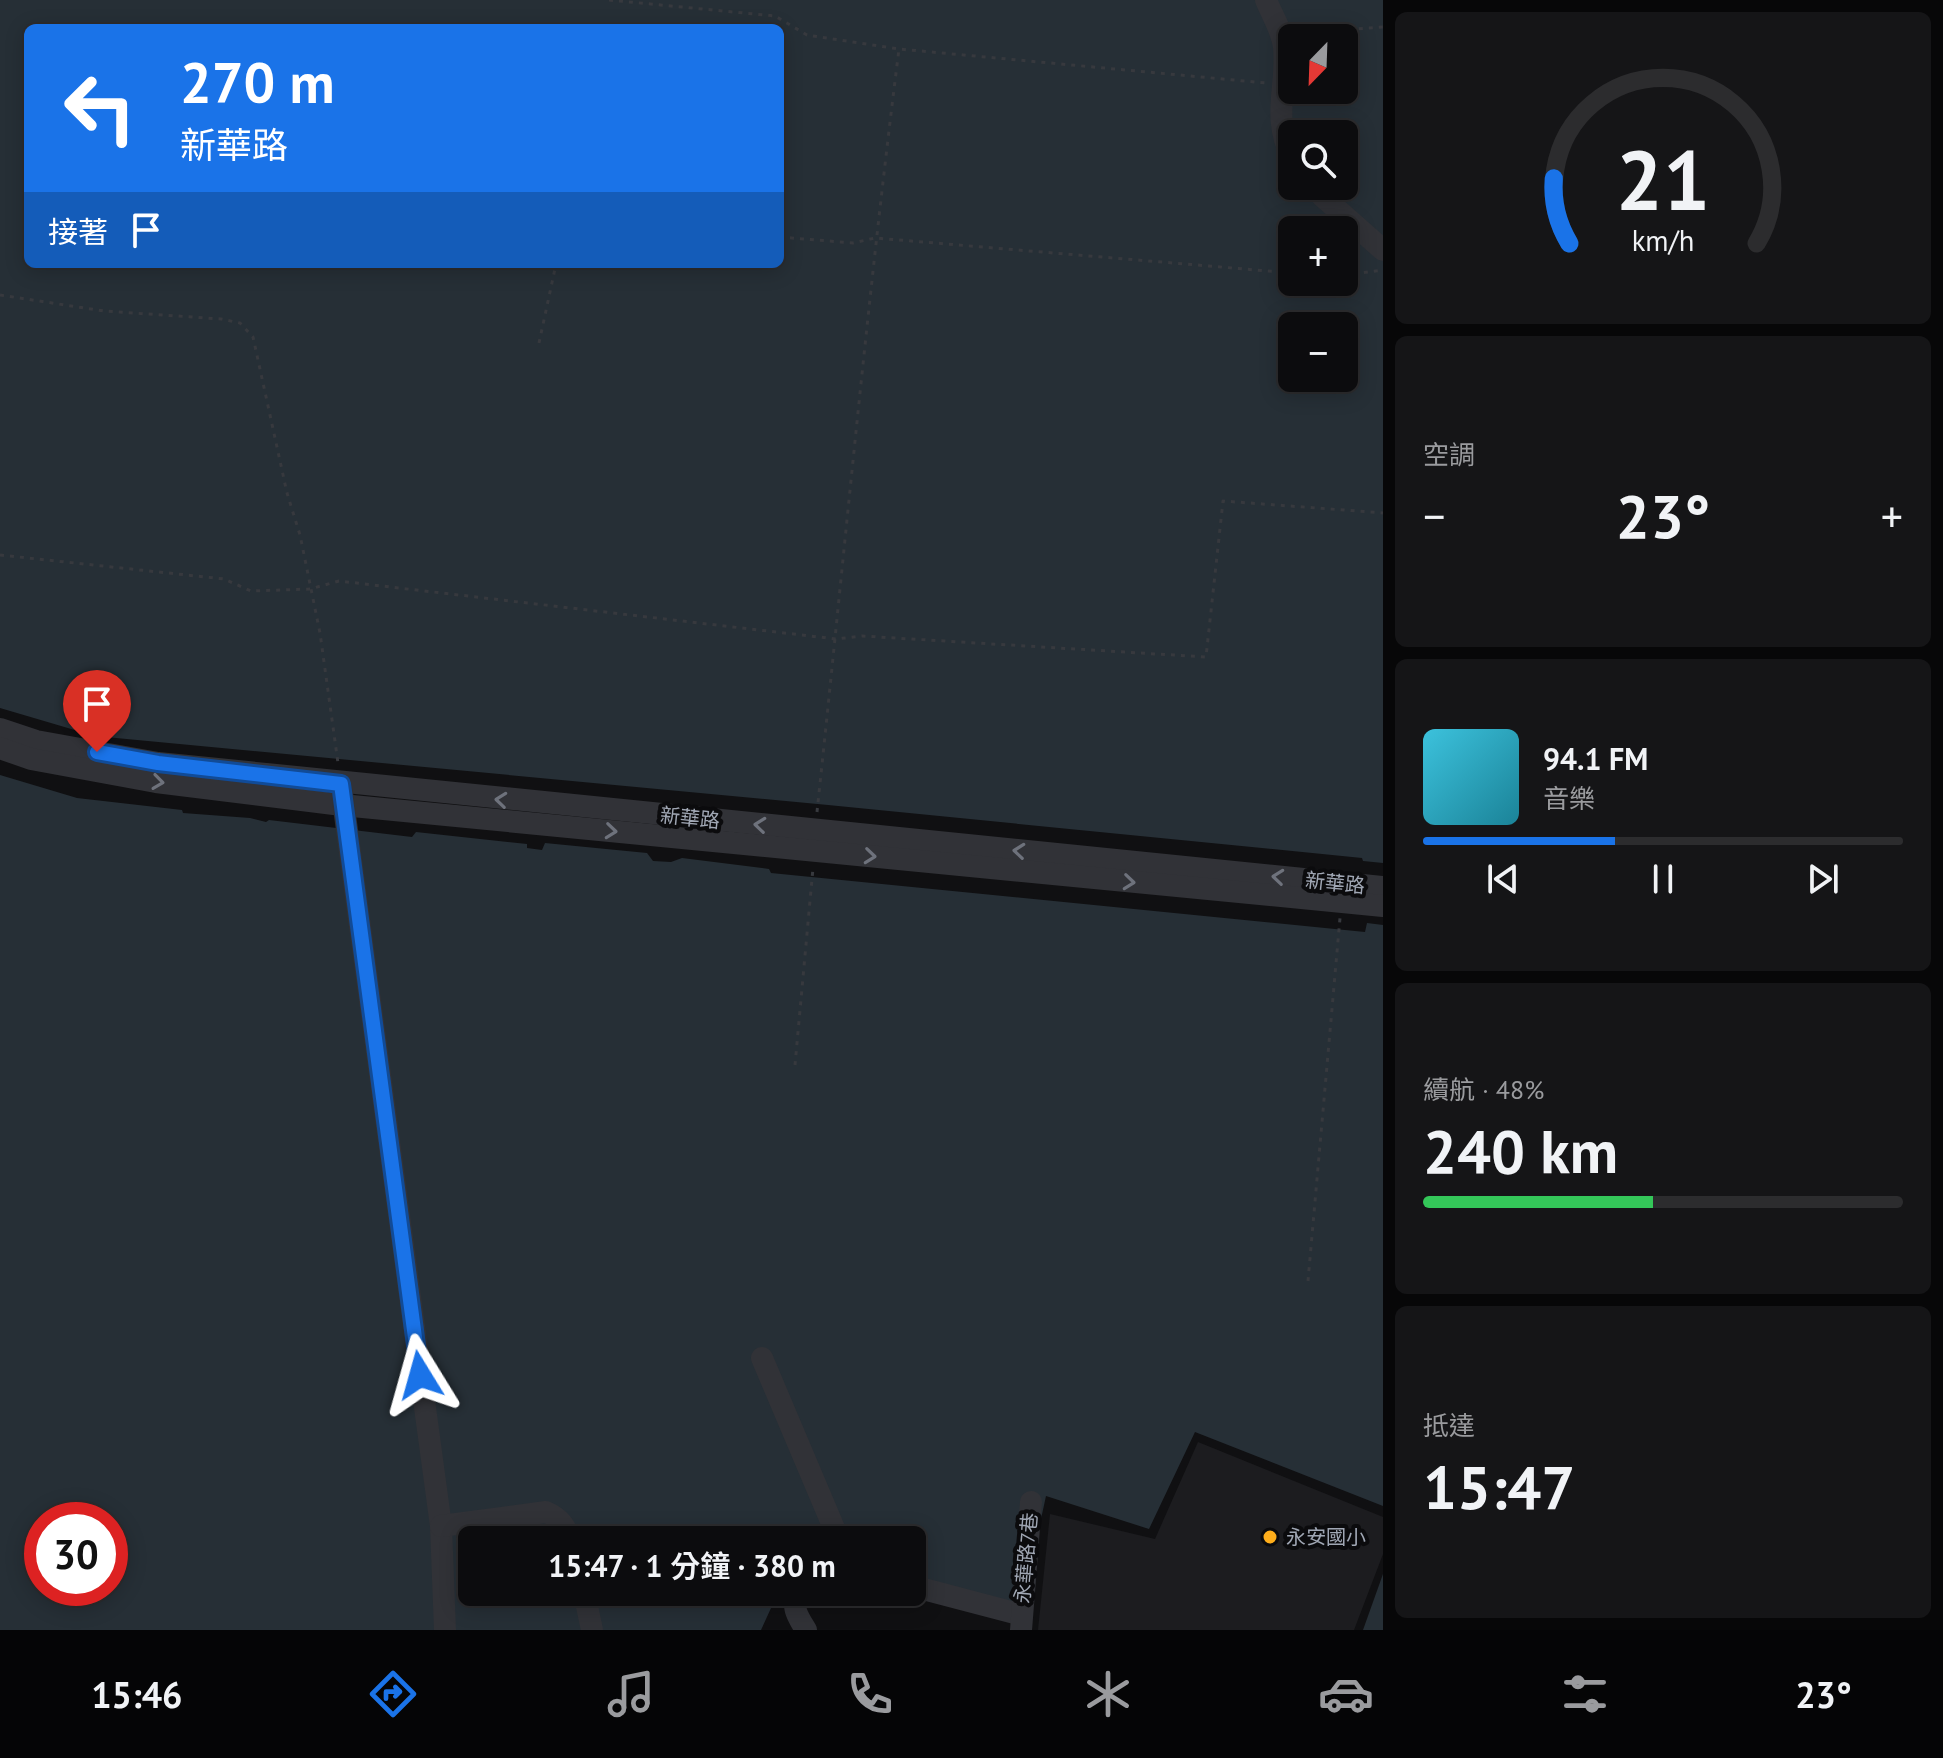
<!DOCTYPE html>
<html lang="zh-TW">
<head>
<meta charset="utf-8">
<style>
  :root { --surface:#0c0c0e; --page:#151517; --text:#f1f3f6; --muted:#9a9b9e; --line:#2c2c2e; --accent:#1a73e8 }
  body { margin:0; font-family:"PT Sans","Noto Sans TC",sans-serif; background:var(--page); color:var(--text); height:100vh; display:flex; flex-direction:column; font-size:30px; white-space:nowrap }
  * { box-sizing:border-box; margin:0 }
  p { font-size:26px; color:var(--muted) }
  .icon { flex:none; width:44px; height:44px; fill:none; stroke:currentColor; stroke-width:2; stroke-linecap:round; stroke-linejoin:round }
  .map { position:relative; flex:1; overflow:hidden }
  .sheet { display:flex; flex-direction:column; gap:12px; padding:12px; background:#070708; width:560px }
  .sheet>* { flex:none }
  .top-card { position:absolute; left:24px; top:24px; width:760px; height:244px; border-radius:12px; box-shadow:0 4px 20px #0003,0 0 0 2px var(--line); background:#1a73e8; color:#fff; overflow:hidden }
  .needle { width:52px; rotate:203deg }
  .controls { position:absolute; left:1278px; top:24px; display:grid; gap:16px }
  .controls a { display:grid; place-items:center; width:80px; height:80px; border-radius:12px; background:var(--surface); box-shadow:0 4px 20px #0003,0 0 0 2px var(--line); font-size:40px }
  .speed { position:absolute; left:24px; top:1502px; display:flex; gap:16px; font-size:40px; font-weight:700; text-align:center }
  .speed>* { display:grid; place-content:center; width:104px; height:104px; border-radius:50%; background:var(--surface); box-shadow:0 4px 20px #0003,0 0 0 2px var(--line); line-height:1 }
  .speed .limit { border:12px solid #d22; background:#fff; color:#111 }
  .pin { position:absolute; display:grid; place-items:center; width:68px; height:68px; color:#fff; margin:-82px -34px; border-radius:50% 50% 50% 0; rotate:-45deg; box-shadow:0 0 8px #0007 }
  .pin .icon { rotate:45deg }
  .me { position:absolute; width:88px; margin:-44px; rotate:352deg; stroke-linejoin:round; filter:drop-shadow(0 0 6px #0008) }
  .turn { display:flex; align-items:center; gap:28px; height:168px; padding:0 24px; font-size:36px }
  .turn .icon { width:104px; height:104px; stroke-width:2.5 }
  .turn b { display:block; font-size:56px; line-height:68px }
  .then { display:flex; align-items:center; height:76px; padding:0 24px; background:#0003; gap:16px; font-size:30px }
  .big { font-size:60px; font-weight:600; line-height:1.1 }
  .sheet .card { flex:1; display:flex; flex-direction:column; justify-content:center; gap:12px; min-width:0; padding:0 28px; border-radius:12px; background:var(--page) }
  .sheet .dial { align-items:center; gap:0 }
  .dial svg { height:208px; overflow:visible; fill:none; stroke:var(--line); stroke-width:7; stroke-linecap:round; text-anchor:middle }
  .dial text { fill:var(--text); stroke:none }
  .song { display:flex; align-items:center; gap:24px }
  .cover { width:96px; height:96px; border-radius:12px; background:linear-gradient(135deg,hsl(190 70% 55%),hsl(190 70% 35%)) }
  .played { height:8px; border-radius:4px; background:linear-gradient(90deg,var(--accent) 40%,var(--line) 40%) }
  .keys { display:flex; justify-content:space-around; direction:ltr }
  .heat { display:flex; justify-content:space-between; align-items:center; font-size:44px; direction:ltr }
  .charge { height:12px; border-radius:6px; background:linear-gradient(90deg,#34c759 48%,var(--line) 0) }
  .trip { position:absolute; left:458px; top:1526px; width:468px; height:80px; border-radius:12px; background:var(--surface); box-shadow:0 4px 20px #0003,0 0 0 2px var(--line); font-weight:600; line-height:80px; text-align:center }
  .dock { display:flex; height:128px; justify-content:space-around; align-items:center; background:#050506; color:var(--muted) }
  .dock .icon { width:56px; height:56px }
  .dock .selected { color:var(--accent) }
  .dock b { font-size:36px; color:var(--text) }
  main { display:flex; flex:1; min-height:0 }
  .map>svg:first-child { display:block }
</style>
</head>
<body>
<main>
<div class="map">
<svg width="1383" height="1630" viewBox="0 0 1383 1630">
  <rect width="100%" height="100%" fill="#101012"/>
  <!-- built -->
  <polygon fill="#1c1c1f" points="1198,1442 1383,1517 1383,1554 1354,1630 1038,1630 1050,1514 1155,1539"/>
  <!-- water -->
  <g fill="#262f36" fill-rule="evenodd">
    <path d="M0,0h1383v863l-20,-2 -1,-3 -534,-53 -733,-69 -95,-28zM28,28h752v236h-752zM1292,38h52v52h-52zM1292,134h52v52h-52zM1292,230h52v52h-52zM1292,326h52v52h-52z"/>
    <path d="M0,775l77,23 105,12 1,3 67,5 16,4 3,-2 143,17 4,-5 111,12v4l15,2 3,-7 102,10 6,8 18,1 11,-4 87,11 2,4 594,59 2,-9 16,2v581l-188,-74 -46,97 -103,-33 -25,115 -109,-26v-45h-440v52h316l-11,3 -16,35h-761zM42,1520h68v68h-68z"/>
    <polygon points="1383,1574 1383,1630 1363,1630"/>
  </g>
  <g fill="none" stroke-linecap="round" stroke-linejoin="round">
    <!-- path -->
    <g stroke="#37393e" stroke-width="3" stroke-dasharray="4 6" stroke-linecap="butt">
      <polyline points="609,0 775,16 807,35 899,49 1266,83"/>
      <polyline points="602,28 604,22"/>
      <polyline points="1299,33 1383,27"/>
      <polyline points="780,237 853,243 875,238 1292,273"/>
      <polyline points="1344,275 1383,270"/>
      <polyline points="0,295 104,311 221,319 240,323 253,337 287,493 300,535 320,633 338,763"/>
      <polyline points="539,343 556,264"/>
      <polyline points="0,555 224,579 251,591 310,589 339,581 836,639 862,636 1206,657 1223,501 1383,513"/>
      <path d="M817,812c27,-254 50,-509 82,-763"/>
      <polyline points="795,1065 813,868"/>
      <polyline points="1308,1281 1340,918"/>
    </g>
    <!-- minor -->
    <g stroke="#313237" stroke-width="22">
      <path d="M1266,0c6,15 16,30 18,47 4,40 -13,68 8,111"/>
      <polyline points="1314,186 1322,196 1383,250"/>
      <polyline points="0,729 36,741 158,763 1383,887"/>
      <polyline points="0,748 31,759 156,782 342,805 1383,906"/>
      <polyline points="342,793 441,1526 445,1630"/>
      <polyline points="762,1358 839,1540"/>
      <path d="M441,1526l105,-14c14,6 19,14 25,28"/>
      <polyline points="912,1586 1022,1615"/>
      <polyline points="584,1592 592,1630"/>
      <path d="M799,1592c-9,14 -1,25 7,38"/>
      <polyline points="1021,1630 1031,1502"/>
    </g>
  </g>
  <!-- one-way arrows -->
  <defs><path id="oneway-chevron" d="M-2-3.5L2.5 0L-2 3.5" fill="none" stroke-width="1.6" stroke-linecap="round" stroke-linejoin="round" transform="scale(2)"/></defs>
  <g stroke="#6e727c">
    <use href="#oneway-chevron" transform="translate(158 782) rotate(8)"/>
    <use href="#oneway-chevron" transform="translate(501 800) rotate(-174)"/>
    <use href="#oneway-chevron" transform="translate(760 825) rotate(-174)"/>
    <use href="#oneway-chevron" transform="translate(611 831) rotate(6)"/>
    <use href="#oneway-chevron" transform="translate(1019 851) rotate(-174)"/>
    <use href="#oneway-chevron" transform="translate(870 856) rotate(6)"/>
    <use href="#oneway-chevron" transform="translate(1278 877) rotate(-174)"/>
    <use href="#oneway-chevron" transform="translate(1129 882) rotate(6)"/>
  </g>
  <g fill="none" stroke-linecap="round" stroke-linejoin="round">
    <defs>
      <polyline id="route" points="97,752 158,763 341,784 420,1375"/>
    </defs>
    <!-- route casing -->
    <use href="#route" stroke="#114b97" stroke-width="20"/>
    <!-- route -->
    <use href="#route" stroke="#1a73e8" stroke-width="14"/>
  </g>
  <!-- markers -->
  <circle fill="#ffae1b" stroke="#0b0b0d" stroke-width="3" cx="1270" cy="1537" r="8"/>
  <g text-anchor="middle" stroke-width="8" stroke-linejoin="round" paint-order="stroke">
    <!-- street labels -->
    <g font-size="20" fill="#a0a7b4" stroke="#0b0b0d">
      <text transform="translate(690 818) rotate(6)" y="7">新華路</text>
      <text transform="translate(1335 883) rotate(6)" y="7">新華路</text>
      <text transform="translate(1026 1558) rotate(-85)" y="7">永華路7巷</text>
    </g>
    <!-- poi labels -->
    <g font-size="20" fill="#a0a7b4" stroke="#0b0b0d" text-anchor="start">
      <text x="1286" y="1544">永安國小</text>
    </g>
  </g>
</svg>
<div class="controls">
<a><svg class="needle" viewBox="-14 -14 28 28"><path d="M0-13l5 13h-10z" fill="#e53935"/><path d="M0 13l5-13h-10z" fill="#9a9b9e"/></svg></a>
<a><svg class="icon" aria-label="search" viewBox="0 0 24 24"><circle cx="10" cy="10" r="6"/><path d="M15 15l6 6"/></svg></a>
<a>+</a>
<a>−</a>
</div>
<div class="speed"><div class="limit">30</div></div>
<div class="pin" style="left:97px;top:752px;background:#d93025"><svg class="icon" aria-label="arrive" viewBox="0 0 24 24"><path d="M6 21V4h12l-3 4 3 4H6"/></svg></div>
<svg class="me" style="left:420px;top:1375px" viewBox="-20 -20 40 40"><path d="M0-17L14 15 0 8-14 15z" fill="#1a73e8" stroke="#fff" stroke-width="4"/></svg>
<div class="trip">15:47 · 1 分鐘 · 380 m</div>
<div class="top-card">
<div class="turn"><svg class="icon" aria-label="left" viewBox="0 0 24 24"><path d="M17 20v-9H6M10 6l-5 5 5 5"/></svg><div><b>270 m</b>新華路</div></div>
<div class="then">接著<svg class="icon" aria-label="arrive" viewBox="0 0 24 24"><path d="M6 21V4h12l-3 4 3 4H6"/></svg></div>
</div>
</div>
<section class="sheet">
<div class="card dial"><svg viewBox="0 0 100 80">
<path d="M14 69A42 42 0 1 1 86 69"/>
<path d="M14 69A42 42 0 0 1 8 44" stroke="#1a73e8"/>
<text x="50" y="56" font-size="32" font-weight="700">21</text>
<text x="50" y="72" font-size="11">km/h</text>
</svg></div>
<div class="card"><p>空調</p>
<div class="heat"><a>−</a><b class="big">23°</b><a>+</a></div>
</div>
<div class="card">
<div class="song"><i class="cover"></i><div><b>94.1 FM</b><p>音樂</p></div></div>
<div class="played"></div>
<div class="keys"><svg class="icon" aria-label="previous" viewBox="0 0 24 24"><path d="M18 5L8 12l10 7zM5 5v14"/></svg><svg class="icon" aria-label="pause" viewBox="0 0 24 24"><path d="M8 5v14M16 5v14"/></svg><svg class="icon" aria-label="next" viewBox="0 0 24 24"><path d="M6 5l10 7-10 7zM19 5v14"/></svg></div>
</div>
<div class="card"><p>續航 · 48%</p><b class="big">240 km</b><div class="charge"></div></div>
<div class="card"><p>抵達</p><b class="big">15:47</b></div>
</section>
</main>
<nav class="dock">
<b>15:46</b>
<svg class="icon selected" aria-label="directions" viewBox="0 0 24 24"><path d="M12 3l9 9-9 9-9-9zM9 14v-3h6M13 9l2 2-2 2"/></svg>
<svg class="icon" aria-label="music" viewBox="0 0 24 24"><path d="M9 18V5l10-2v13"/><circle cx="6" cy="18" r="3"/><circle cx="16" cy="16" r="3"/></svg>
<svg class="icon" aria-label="phone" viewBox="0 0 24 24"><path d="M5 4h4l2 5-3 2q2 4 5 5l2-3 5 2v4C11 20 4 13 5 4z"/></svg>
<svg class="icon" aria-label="climate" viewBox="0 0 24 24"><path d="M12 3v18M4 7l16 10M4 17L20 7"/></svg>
<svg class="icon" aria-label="car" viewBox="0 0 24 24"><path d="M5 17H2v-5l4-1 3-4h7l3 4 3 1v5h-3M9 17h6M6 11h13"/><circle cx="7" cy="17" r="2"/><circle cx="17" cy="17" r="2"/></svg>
<svg class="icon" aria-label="filters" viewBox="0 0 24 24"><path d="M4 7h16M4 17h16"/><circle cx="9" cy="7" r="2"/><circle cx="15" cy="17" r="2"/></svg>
<b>23°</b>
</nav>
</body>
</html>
